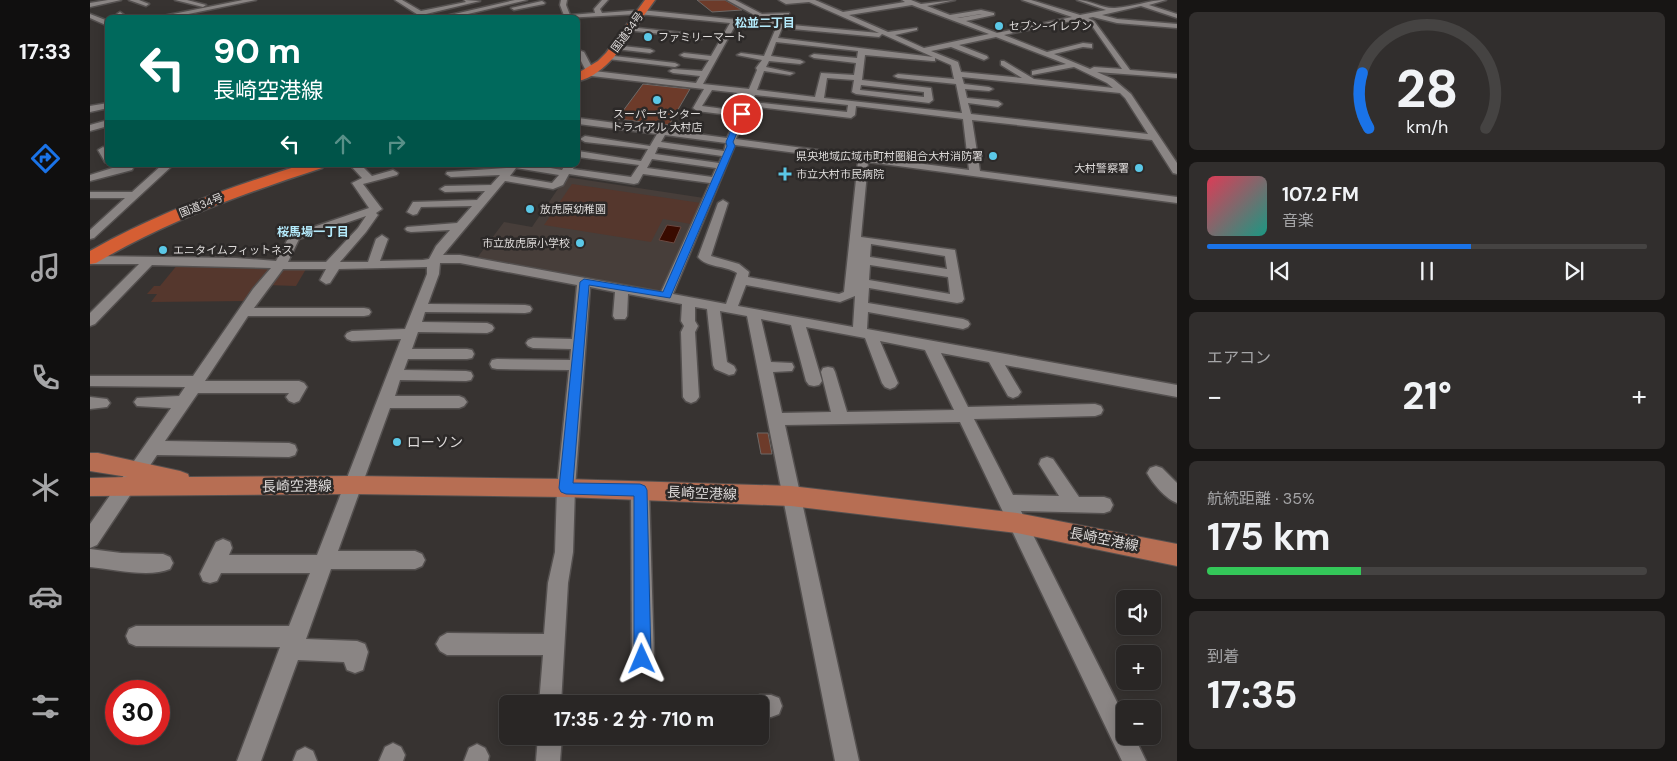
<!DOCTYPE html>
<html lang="ja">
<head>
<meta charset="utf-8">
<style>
  :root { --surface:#292625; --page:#312e2d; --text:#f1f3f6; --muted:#a5a5a7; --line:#454342; --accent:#1a73e8 }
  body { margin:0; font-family:"DM Sans","Noto Sans JP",sans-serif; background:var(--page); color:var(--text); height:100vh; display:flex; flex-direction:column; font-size:19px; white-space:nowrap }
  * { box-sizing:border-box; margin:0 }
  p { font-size:16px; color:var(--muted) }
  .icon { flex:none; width:28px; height:28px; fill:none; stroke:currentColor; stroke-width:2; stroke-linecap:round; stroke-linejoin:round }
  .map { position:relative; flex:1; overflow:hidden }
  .panel { display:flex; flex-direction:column; gap:12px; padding:12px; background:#171514; width:500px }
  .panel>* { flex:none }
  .top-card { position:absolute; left:15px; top:15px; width:475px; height:152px; border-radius:8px; box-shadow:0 2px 12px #0003,0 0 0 1px var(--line); background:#00695c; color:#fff; overflow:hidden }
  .buttons { position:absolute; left:1026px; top:590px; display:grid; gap:10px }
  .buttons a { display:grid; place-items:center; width:45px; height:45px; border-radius:8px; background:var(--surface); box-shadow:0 2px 12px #0003,0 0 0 1px var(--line); font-size:25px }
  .speed { position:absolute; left:15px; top:680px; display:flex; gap:10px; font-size:25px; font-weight:700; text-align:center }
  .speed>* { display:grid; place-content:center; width:65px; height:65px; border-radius:50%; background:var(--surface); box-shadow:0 2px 12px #0003,0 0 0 1px var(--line); line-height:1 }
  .speed .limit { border:8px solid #d22; background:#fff; color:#111 }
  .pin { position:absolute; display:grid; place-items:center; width:42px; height:42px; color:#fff; margin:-21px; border:2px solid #fff; border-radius:50%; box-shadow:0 1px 5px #0007 }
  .me { position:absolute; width:55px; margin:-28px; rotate:359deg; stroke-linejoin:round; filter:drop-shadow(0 0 4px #0008) }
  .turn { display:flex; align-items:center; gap:18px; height:105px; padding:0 25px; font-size:22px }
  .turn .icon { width:65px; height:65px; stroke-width:2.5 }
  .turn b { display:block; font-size:35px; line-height:42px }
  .lanes { display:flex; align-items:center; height:48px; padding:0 25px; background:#0003; justify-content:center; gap:25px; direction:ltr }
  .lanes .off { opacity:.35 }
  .big { font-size:38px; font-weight:700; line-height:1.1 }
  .panel .widget { flex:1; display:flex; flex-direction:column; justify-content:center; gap:8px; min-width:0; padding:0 18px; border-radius:8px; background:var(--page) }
  .panel .dial { align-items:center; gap:0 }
  .dial svg { height:130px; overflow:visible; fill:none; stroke:var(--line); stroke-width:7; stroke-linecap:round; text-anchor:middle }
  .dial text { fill:var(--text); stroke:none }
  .song { display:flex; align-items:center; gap:15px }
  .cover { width:60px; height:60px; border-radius:8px; background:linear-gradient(135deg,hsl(350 70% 55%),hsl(170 70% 35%)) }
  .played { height:5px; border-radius:2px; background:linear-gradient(90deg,var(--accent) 60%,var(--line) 60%) }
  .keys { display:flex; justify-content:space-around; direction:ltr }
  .heat { display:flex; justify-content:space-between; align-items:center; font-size:28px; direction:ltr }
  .charge { height:8px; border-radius:4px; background:linear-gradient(90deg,#34c759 35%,var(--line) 0) }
  .trip { position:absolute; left:409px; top:695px; width:270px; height:50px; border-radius:8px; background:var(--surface); box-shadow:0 2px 12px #0003,0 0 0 1px var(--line); font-weight:700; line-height:50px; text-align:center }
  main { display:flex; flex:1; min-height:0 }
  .tab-bar { display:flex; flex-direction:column; width:90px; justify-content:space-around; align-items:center; background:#100f0f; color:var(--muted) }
  .tab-bar .icon { width:35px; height:35px }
  .tab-bar .current { color:var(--accent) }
  .tab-bar b { font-size:22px; color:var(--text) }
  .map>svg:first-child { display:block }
</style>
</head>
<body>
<main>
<nav class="tab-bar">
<b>17:33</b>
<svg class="icon current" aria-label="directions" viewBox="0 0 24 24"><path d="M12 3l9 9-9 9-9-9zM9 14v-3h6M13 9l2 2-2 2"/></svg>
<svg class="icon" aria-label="music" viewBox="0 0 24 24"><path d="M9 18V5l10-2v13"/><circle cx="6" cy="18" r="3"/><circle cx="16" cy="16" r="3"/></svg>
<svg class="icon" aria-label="phone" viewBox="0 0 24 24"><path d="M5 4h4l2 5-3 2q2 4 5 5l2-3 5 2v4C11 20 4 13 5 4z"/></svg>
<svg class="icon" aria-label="climate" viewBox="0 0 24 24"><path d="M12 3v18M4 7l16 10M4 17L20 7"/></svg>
<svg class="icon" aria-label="car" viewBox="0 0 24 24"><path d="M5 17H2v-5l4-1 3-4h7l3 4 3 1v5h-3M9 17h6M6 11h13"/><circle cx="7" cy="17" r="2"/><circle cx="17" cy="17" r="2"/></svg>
<svg class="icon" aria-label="filters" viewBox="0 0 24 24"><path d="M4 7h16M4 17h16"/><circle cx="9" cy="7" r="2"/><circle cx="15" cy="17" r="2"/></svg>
</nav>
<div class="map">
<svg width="1087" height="761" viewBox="0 0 1087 761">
  <rect width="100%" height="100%" fill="#373331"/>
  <!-- built -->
  <polygon fill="#473e3a" points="476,177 614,198 575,289 570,291 387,258 414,222 442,227"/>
  <!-- green -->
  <g fill="#55372d">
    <polygon points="482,184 611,203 601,224 573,219 561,242 454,225"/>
    <polygon points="88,264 146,264 186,268 159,301 61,302 67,294 57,294 64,286 70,286"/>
    <polygon points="188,269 216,269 206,286 176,285"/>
  </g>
  <!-- water -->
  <polygon fill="#390b00" stroke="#6a4941" points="577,225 591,227 584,243 569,240"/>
  <!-- building -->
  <g fill="#6d3b2a" stroke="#6d6967">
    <polygon points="607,0 635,0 652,10 622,12"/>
    <polygon points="553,84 600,89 579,125 527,119"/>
    <polygon points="667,433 678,433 682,454 671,454"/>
  </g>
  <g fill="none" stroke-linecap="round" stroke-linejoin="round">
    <defs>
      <g id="minor">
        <polygon points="18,0 31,0 0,7 0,3"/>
        <polygon points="39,0 49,0 59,4 56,6"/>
        <polygon points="85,0 97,0 116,5 113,7"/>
        <polygon points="153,0 166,0 79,18 63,18"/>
        <polygon points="305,0 312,0 331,11 376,2 374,0 390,1 336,14 341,18 333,18"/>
        <polygon points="425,0 437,0 361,18 347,18"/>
        <path d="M471,0h6l-1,5 4,10 25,-2 -1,-4 8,-9h6l-8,9 2,4 39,-3 128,13 -42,-23h8l27,14 27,-1v2l-2,1 -18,1 12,7 98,9 -70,-31 -23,2 -7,-4h36l28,12 62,-10 -3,-2h9l10,4 34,-4 -28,6 23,9 31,-5 13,3v2l-28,6 31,12 75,-16 -50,-17h9l49,15 26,-5 -29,-10c13,0 26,9 38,8 18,-1 34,-8 51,-8l-17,5 28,9v4l-36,-12 -39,9 15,4 60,5v4l-60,-5 -24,-6 -5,1 6,3 36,49 47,4v4l-80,-6 16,7 18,15 46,69v11l-4,-1 -21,-33 -180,-20 8,51 197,26v6l-309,-41 -7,75 94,13 9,49 -2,3 -5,1 -88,-15 -1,15 95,16 5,2 2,3 -2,3 -5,2 -95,-17 -1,17 310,56v12l-172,-32 16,27 -3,4 -5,2 -5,-2 -19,-34 -48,-9 27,54 127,-3 6,2 2,4 -2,4 -6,2 -121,3 39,76 46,1 -20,-32 2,-5 6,-2 6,2 26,38h25l6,2 3,6 -3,6 -6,2 -83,-2 104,207v18h9l12,25h-24l-162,-339 -175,3 74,336h-24l-88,-445 -27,-5 7,51 7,4 2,4 -2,4 -5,1 -14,-6 -2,-4 -6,-56 -12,-2v14l3,5 -3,6 4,65 -3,4 -5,2 -5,-2 -3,-4 -2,-65 3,-6 -3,-5 1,-17 -54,-10 -1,22 -2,3h-10l-2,-3 2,-24 -25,-5 -15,201 -2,64 -5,31 -7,121h-22l4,-49h-96l-7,-4 -4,-7 4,-7 7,-4 97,1 4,-51 7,-31 2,-64 12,-118 -72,-1 -5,-1 -2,-4 2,-4 5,-1 73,1 1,-11 -38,-1 -5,-2 -2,-3 2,-3 5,-2 39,1 5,-54 -117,-22h-20l-1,11 -11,30 97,1 5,1 2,3 -2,3 -5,1 -100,-1 -3,10 65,1 5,2 2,3 -2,3 -5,2 -69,-1 -6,17h55l5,1 2,4 -2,4 -5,1h-59l-4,11 62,1 5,1 2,4 -2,4 -5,1 -66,-1 -5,16h64l5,2 3,4 -3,4 -5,2h-69l-52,143h77l7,3 3,6 -3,6 -7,3h-84l-25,70 51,2 8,3 3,8 -5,18 -8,3 -8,-3 -3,-8 -46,-2 -37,101h-24l43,-114 -144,-1 -7,-3 -3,-7 3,-7 7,-3h153l21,-53h-89l-4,8 -7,2 -7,-2 -3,-7 16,-32 7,-3 7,3 2,6 -3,7h88l84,-216 -49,2 -5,-2 -2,-3 2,-3 5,-2 53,-2 22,-55v-7l-88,2 -9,14 -4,1 -6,-4 6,-11h-43l-29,39h110l5,1 2,3 -2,3 -5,1h-116l-43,65h94l5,2 3,4 -8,14 -5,2 -5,-2 -3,-4 3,-4h-91l-33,48 124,2 6,2 2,5 -2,5 -6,2 -132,-2 -60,90 -7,3v-24l81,-116 -34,-2 -3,-4 3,-4 42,-2 6,-9 -95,-1v-10h103l60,-87 18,-21 -119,-3 -57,59 -5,2v-13l49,-49h-49v-8l146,2 40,3 14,-26 79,-27 -17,-25 10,-5 -12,-13h11l11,11 21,-6 5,3 -1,2 -34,9 19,25 -6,4 2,2 -12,17 -26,30h28l8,-23 6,-4 6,4 -8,22 43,-1 6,-1 7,-13 14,-16 -39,2 -4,-1 -2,-2 2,-2 50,-4 15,-17 -51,1 -4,7 -4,1 -6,-3 6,-10 64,-2 8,-9 -40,1 -5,-3 5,-3 46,-1 9,-10 -49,2 -5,-3 1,-2 59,-4 3,-3h24l29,5 3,-5h10l-2,4 58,8 8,-12 -61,-8v-6l63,10 7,-12 -63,-7 -5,-3 5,-3 65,10 7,-12 -79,-10v-6l149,20 10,-22 -40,-5 -4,-3 11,-19 -121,-14 -1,-2 4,-2 -8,-16v-5l6,2 10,19 102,12 4,-7 -27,-3 -4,-2 4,-2 29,2 7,-11 -25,-3 -4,-2 4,-2 27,3 19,-33 -92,-9 -73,4 -5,-13zM822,5l5,2 72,27 -65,14 -29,-13 22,-5v-2l-29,4 -39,-17zM892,14l-23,4h-2l24,-4zM991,19l9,4 32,46 -28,-2 -4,2 -36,-15 29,-7 9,1v-4l-9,-1 -36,9 -43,-17zM646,24l40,4 -12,28 -23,-3 -4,2 25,5 -6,8 1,2 -8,19 -46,-5zM692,28l97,9 3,-3 51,23 -155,-19zM906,37l70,27 -34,7v4l42,-8 33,16 6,5 -79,-9 -30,-18h-3v4l21,13 -61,-6 -3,-10 -27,-11 20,-4 33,13 4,-2 -1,-2 -28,-11zM686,42l82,9 -1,7 -43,-4 -4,2 4,2 42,5 -2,12 -33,-2 -6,24 -58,-7 7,-19 26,4 4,-2 -28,-6 3,-6 31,3 4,-2 -4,-2 -29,-4zM775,55l67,6h3v-3l16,7 3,14 -56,-5 -4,2 4,2 58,6 6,29 -138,-15 3,-20 27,2 -2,12 4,2 73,9 4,-3 -2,-12 -69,-8zM872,77l158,16 5,5 23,36 -177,-20 -3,-11 30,4 4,-3 -4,-3 -31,-3 -2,-9 24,2 4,-2 -4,-2 -25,-3zM771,85l63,7v5l-64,-7zM622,90l35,4 -8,17 -37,-5zM665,95l93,10 -1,7 -95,-10zM660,106l101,12 4,-3 1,-9 107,13 6,51 -233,-31zM575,135l61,8 -2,8 -63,-9zM645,145l123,16 -14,131 -5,2 -91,-17 1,-5 -10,-8 -28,-8 17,-53 -5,-3 -5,3 -20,54c9,11 27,8 39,16l-11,31 -53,-10zM568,147l64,9 -3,7 -64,-9zM562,159l64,9 -4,9 -65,-9zM426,168l43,7 -7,8 -42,-7zM479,174l65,10 4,-1 5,-9 67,9 -49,109 -201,-37h-17l62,-74 48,8 10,-4zM276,216l-8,12 -32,34h-38l11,-23zM781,244l74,12 2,13 -77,-12zM780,265l78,12 2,17 -81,-14zM656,285l94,17 15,-6 -2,31 -115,-21zM671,319l30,6 15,56 3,4 5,1 5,-1 3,-4 -16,-54 59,11 17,45 3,4 5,2 5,-2 3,-4 -18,-42 45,9 29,60 -107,2 -12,-40 -2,-4 -5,-1 -5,1 -2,4 10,40 -49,1 -9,-41 19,-1 2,-4 -2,-4 -21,-1z"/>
        <polygon points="452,1 455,3 454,4 424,10 421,8"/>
        <polygon points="30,12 38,18 30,18 27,14"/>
        <polygon points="0,14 18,21 18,26 0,18"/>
        <polygon points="539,27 612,35 616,37 612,39 537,30 536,29"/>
        <polygon points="523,45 560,49 564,51 560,53 526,49 523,49"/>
        <polygon points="515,55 585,63 589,65 585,67 518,59 515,59"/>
        <polygon points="18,103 18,108 0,112 0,106"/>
        <polygon points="18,120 18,126 0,131 0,125"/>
        <polygon points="13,147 18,150 18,163 15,162 8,150"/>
        <polygon points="32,165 42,165 43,168 42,170 0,181 0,175"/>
        <polygon points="72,165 83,165 4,238 0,239 0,230 35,198 0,198 0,192 42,192"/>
        <polygon points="0,397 17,399 20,403 17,407 0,409"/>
        <path d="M1066,466l6,2 15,15v20c-11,-4 -24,-19 -30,-30l3,-5z"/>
        <polygon points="550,483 556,485 559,490 564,659 561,667 553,670 545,667 542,659 541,490 544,485"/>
        <path d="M0,549l31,4 42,1 7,3 3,6 -3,6c-21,9 -57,0 -80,-2z"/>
        <polygon points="670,695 681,695 689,698 692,706 689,714 681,717 670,717 670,704 660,704 662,698"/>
        <polygon points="448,736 472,736 470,761 446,761"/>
        <polygon points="303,743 311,747 315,755 313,761 289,761 295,747"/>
        <polygon points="387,744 395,748 399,756 398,761 374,761 379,748"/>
        <polygon points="215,747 223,751 227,761 203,761 207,751"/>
      </g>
      <polygon id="major" points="0,453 8,453 90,471 98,474 99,477 264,476 476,479 701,486 927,513 1087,544 1087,566 927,533 701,506 476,497 264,494 0,496 0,478 38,477 0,471"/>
      <g id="highway">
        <path d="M555,0h10l-41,57c-9,10 -23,22 -36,24v-8l20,-12 8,-8z"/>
        <path d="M211,165h24l-3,3c-80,26 -153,52 -226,95l-6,1v-13c67,-38 138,-63 211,-86z"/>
      </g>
    </defs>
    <!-- minor casing -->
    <use href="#minor" stroke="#54504f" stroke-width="3"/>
    <!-- major casing -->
    <use href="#major" stroke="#54504f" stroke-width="2"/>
    <!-- highway casing -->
    <use href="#highway" stroke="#54504f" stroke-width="3"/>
    <!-- minor -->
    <use href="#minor" fill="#8a8584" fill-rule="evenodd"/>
    <!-- major -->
    <use href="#major" fill="#b76e53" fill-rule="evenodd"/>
    <!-- highway -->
    <use href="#highway" fill="#d55e33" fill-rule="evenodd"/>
  </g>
  <!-- route -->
  <polygon fill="#1a73e8" stroke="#114b97" points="652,112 655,114 643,142 645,146 580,298 499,285 483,483 550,484 555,486 557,490 561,659 558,665 552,667 547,665 544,659 544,496 476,494 471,492 469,488 490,282 494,279 573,292 637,146 636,142 648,114"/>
  <!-- markers -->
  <g fill="#5bc8e7" stroke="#2c2928" stroke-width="2">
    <circle cx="909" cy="26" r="5"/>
    <circle cx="558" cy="37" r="5"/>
    <circle cx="567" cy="100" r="5"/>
    <circle cx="903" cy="156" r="5"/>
    <circle cx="1049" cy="168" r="5"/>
    <path d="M692.5 166.5h5v5h5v5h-5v5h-5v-5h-5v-5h5z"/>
    <circle cx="440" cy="209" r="5"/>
    <circle cx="490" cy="243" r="5"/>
    <circle cx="73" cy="250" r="5"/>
    <circle cx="307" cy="442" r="5"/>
  </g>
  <g text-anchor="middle" stroke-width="5" stroke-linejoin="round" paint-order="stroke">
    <!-- far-poi labels -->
    <g font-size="11" fill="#dedbda" stroke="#2c2928" text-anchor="start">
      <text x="919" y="30">セブン-イレブン</text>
      <text x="568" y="41">ファミリーマート</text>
      <text x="567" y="118" text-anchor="middle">スーパーセンター<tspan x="567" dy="13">トライアル 大村店</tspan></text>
      <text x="893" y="160" text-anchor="end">県央地域広域市町村圏組合大村消防署</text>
      <text x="1039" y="172" text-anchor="end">大村警察署</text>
      <text x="706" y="178">市立大村市民病院</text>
      <text x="450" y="213">放虎原幼稚園</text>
      <text x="480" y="247" text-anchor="end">市立放虎原小学校</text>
      <text x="83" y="254">エニタイムフィットネス</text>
    </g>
    <!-- far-street labels -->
    <g font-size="11" fill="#dedbda" stroke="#2c2928">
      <text transform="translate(537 32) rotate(-54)" y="4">国道34号</text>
      <text transform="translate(111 205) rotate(-22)" y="4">国道34号</text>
    </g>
    <!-- far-neighbourhood labels -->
    <g font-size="12" font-weight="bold" fill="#b4eafb" stroke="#2c2928">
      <text x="675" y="27">松並二丁目</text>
      <text x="223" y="236">桜馬場一丁目</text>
    </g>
    <!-- poi labels -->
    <g font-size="14" fill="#dedbda" stroke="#2c2928" text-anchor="start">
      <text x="317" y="447">ローソン</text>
    </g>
    <!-- street labels -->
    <g font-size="14" fill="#dedbda" stroke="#2c2928">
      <text transform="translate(207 486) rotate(-1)" y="5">長崎空港線</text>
      <text transform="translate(612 493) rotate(2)" y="5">長崎空港線</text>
      <text transform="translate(1014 539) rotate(11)" y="5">長崎空港線</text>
    </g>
  </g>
</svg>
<div class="buttons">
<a><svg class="icon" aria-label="sound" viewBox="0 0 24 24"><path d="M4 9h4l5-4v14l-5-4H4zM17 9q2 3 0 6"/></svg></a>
<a>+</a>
<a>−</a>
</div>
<div class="speed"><div class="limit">30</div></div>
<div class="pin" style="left:652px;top:114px;background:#d93025"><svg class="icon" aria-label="arrive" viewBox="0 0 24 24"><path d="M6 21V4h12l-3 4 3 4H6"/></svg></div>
<svg class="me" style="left:552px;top:659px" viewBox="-20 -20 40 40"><path d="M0-17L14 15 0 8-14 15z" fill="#1a73e8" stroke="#fff" stroke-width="4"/></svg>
<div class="trip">17:35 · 2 分 · 710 m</div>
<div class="top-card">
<div class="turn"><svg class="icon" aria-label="left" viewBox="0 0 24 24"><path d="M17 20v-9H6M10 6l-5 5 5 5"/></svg><div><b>90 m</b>長崎空港線</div></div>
<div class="lanes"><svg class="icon" aria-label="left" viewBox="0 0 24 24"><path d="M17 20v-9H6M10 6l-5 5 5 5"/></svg><svg class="icon off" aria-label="ahead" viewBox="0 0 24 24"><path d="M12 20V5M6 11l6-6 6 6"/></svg><svg class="icon off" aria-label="right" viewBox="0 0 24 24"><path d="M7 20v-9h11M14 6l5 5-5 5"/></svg></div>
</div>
</div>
<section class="panel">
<div class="widget dial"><svg viewBox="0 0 100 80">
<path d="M14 69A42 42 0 1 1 86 69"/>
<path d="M14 69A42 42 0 0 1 10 35" stroke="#1a73e8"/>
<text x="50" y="56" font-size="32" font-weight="700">28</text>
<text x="50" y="72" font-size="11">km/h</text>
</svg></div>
<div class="widget">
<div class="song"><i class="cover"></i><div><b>107.2 FM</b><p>音楽</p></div></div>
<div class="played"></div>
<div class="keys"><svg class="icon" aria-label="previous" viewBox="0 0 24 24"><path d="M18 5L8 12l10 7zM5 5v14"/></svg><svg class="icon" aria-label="pause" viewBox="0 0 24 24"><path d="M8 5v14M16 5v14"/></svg><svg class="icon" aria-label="next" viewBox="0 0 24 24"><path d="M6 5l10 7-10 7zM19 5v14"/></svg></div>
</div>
<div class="widget"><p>エアコン</p>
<div class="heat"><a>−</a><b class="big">21°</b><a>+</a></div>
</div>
<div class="widget"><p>航続距離 · 35%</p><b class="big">175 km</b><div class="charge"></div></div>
<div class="widget"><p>到着</p><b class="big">17:35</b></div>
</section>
</main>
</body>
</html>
